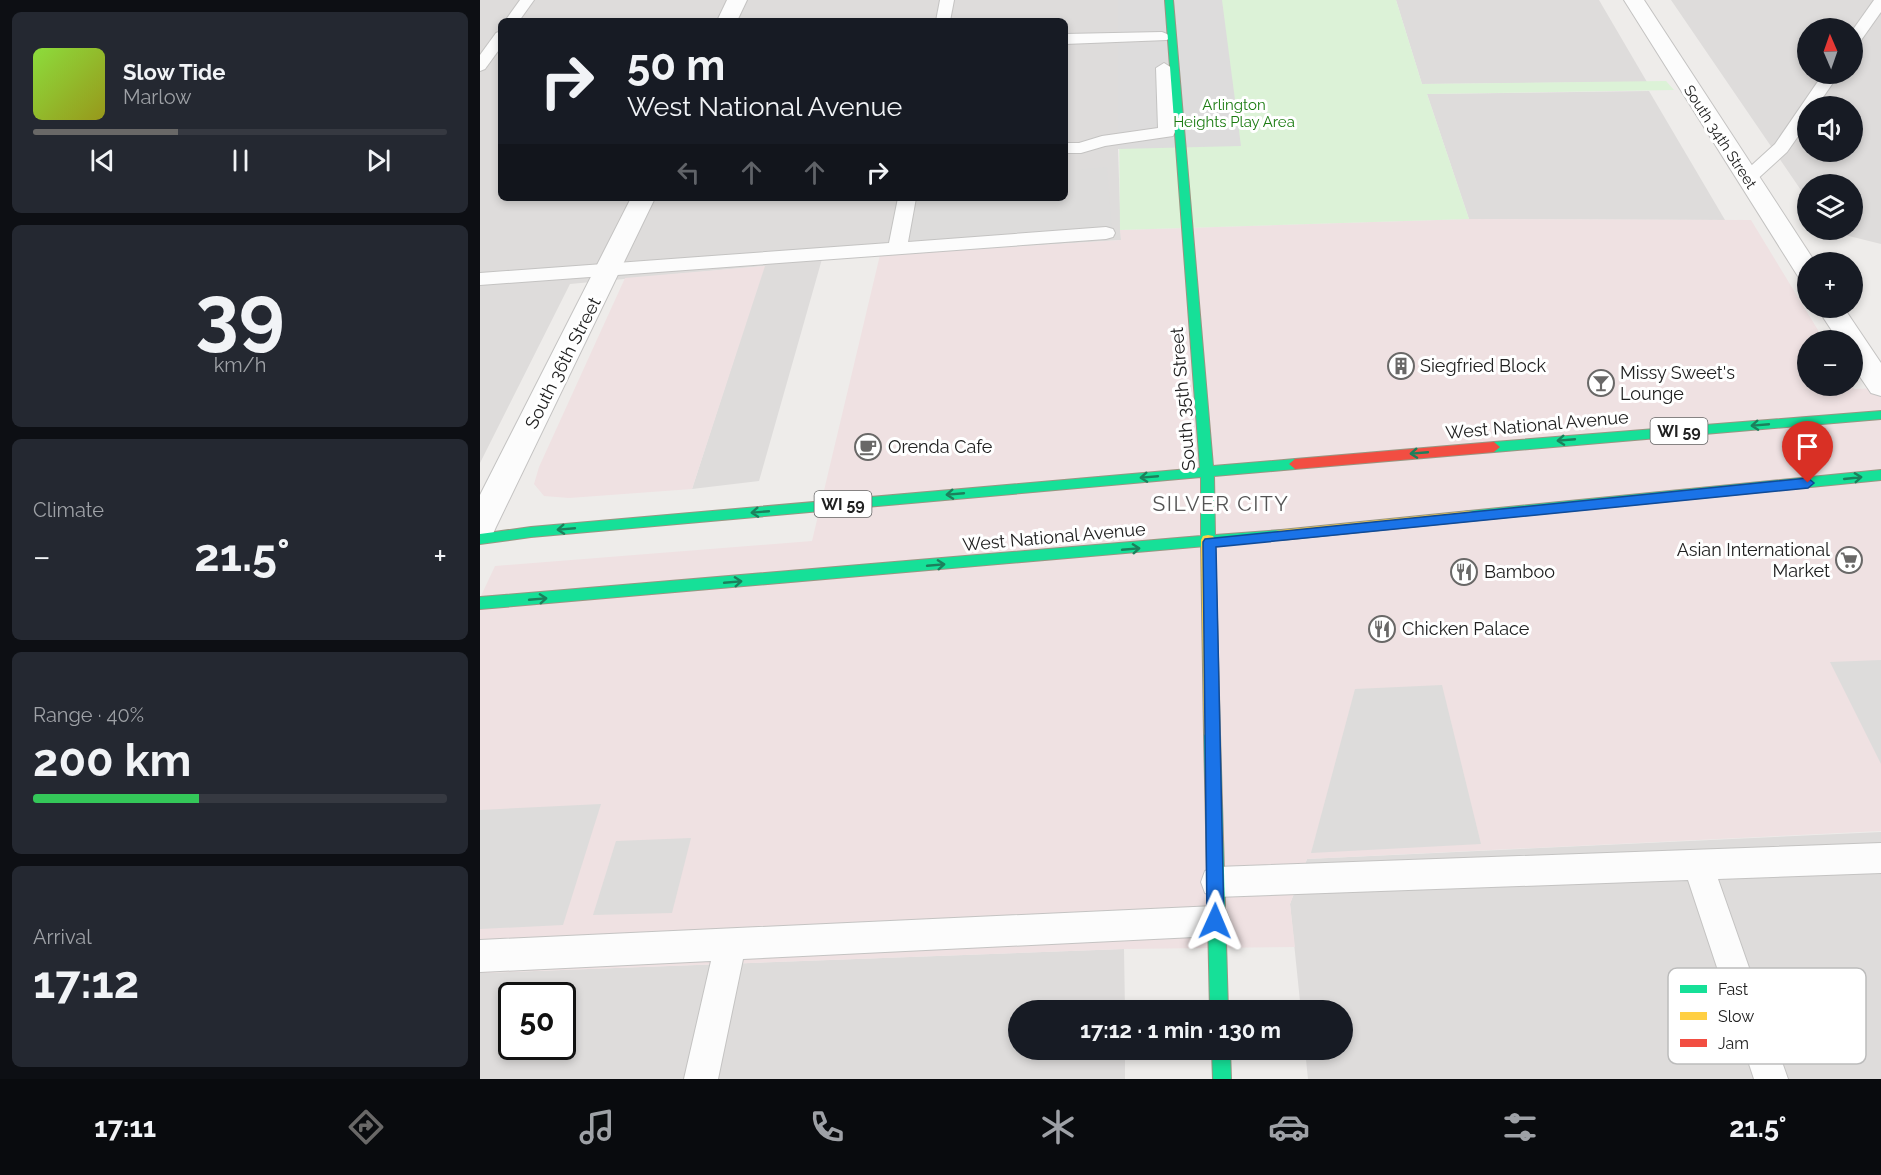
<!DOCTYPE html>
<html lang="en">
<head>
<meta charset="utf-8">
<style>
  :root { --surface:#171b24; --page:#242831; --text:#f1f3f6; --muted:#9ea1a6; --line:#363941; --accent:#696867 }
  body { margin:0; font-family:Raleway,sans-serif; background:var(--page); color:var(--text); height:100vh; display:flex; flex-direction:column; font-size:22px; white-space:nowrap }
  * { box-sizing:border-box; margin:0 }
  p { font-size:20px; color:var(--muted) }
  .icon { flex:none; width:33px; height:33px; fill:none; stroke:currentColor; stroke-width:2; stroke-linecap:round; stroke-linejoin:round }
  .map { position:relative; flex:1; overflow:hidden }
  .drawer { display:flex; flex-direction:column; gap:12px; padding:12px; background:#0d0f14; width:480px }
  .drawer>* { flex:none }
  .hud { position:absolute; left:18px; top:18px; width:570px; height:183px; border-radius:9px; box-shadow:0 3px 9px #0003; background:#171b24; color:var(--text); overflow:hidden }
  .needle { width:39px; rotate:358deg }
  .buttons { position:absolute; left:1317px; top:18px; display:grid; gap:12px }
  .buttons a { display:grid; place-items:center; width:66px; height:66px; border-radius:50%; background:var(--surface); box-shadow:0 3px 9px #0003; font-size:30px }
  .speed { position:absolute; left:18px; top:982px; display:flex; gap:12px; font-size:30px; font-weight:700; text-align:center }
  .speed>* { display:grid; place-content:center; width:78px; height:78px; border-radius:50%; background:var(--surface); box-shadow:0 3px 9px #0003; line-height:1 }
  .speed .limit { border:3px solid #111; border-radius:9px; background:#fff; color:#111 }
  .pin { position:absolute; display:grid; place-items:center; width:51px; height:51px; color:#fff; margin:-62px -26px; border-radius:50% 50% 50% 0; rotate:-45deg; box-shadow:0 0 6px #0007 }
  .pin .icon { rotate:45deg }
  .me { position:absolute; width:66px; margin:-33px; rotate:1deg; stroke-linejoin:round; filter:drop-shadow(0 0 4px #0008) }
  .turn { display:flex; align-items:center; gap:21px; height:126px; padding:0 30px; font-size:27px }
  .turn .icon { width:78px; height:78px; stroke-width:2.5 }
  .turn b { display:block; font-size:42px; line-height:51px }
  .lanes { display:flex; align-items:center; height:57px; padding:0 30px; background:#0003; justify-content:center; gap:30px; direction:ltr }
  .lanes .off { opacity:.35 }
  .big { font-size:45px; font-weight:700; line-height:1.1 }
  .drawer .tile { flex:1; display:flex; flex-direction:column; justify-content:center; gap:9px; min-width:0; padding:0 21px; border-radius:9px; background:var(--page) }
  .drawer .dial { align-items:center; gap:0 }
  .dial b { font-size:78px; line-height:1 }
  .song { display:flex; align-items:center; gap:18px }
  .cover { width:72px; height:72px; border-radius:9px; background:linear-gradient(135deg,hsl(90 70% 55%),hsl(60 70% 35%)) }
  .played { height:6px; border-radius:3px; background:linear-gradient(90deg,var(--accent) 35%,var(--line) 35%) }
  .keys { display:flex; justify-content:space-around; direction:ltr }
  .heat { display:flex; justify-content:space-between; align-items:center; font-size:33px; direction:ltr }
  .charge { height:9px; border-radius:4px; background:linear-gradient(90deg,#34c759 40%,var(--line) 0) }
  .trip { position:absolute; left:528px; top:1000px; width:345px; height:60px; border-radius:30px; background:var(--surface); box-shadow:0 3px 9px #0003; font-weight:700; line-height:60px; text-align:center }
  .dock { display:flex; height:96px; justify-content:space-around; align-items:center; background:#090b0e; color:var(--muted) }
  .dock .icon { width:42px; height:42px }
  .dock .selected { color:var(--accent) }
  .dock b { font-size:27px; color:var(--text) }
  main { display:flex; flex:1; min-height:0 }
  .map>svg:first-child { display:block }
</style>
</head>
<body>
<main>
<section class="drawer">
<div class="tile">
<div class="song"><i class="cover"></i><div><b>Slow Tide</b><p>Marlow</p></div></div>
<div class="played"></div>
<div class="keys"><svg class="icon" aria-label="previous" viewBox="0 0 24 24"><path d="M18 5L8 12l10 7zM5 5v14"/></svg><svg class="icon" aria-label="pause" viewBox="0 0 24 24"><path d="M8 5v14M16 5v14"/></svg><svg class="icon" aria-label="next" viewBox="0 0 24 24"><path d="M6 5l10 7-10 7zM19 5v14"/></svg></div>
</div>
<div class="tile dial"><b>39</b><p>km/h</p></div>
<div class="tile"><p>Climate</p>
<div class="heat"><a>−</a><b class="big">21.5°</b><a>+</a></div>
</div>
<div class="tile"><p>Range · 40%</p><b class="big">200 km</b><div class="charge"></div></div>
<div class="tile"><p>Arrival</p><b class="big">17:12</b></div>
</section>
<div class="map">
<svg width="1401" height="1079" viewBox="0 0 1401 1079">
  <rect width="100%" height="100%" fill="#eeecea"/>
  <!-- residential -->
  <g fill="#dedcdb" fill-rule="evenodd">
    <path d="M0,0h638v149l3,91 -299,19 -63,222 -67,8 72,-223 -194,18 -90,179zM21,21h564v177h-564z"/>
    <polygon points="916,0 1119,0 1167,82 942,84"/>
    <path d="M1191,0h210v244l-52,-13 23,-1v-46h-44l-1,15zM1328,28h44v46h-44zM1328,106h44v46h-44z"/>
    <polygon points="1169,91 1245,220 989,219 947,94"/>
    <polygon points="1401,832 1401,1079 828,1079 825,1050 862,1050 862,1011 821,1011 810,904 827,859"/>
    <path d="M644,949l1,62h-107v39h107v29h-645v-106zM32,996h50v51h-50z"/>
  </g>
  <!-- commercial -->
  <g fill="#efe1e2">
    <polygon points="989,219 1271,220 1344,340 1328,340 1328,386 1372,386 1374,389 1401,388 1401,831 827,859 810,904 815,947 644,949 0,973 0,598 15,566 332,541 400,255 641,240 640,230"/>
    <polygon points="285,266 212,489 89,498 64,496 54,484 59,467 145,278"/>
  </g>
  <!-- religious -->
  <g fill="#dddcdb">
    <polygon points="627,167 632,229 426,243 436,198 585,198 585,171"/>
    <polygon points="1401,660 1401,764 1350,662"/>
    <polygon points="962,685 1001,844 831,853 875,689"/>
    <polygon points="121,804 83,925 0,929 0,810"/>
    <polygon points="211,838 192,913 113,915 136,841"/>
  </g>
  <!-- park -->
  <polygon fill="#dcf2d7" points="638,0 916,0 942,84 1186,81 1194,90 947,94 989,219 640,230"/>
  <!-- pier -->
  <polygon fill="#dddcdc" points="638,0 742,0 761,146 638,149"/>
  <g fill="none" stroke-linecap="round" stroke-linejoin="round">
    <defs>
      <g id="lane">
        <polygon points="40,0 54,0 39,21 25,21"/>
        <polygon points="460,0 474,0 470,21 456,21"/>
        <polygon points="1394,0 1401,0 1401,12 1377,46 1372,47 1372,31"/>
        <polygon points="21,31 21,47 5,69 0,71 0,55 16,33"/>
        <polygon points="682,32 687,34 690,37 687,40 585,44 585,34"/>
        <polygon points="684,63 692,68 695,132 693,136 625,146 601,153 585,153 585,143 599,143 622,136 678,128 676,68"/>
        <polygon points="1343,74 1359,74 1337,106 1328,106 1328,122 1307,152 1273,183 1261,183 1258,179 1261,175 1295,144"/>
        <polygon points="418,198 436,198 428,242 626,227 633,229 635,233 633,237 626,239 0,285 0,273 409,243"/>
        <polygon points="1401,843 1401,873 1238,879 1308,1079 1274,1079 1208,880 736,897 725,893 721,882 725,871 736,867"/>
        <polygon points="735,906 746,910 750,921 746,932 735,936 263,959 238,1079 204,1079 231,961 0,972 0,940"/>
      </g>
      <g id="street">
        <polygon points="247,0 267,0 257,21 237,21"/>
        <polygon points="1144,0 1164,0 1335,262 1328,262 1328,280 1319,278"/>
        <polygon points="151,198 175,198 16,527 12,536 0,540 0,495"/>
        <polygon points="1337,308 1364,308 1401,363 1401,396 1391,393 1372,365 1372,340 1358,340"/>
      </g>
      <g id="fast">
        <polygon points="685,0 693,0 733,466 815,459 821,464 815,469 734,476 735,535 801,530 806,531 808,535 806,539 0,609 0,597 721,536 721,477 51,537 0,544 0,534 51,527 720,468"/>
        <polygon points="1401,411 1401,419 1014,452 1008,447 1014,442"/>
        <polygon points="1401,470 1401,480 989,521 984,520 982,516 984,512 989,511"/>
        <polygon points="732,727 737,729 740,734 748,1011 730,1011 724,734 727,729"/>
        <polygon points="732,1050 750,1050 751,1079 733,1079"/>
      </g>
      <g id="slow">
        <polygon points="989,511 994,512 996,516 994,520 989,521 801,540 796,539 794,535 796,531 801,530"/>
        <polygon points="728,535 733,536 735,540 740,734 737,739 732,741 727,739 724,734 721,540 723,536"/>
      </g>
      <polygon id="jam" points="1014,442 1020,447 1014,452 815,469 809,464 815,459"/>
    </defs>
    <!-- lane casing -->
    <use href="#lane" stroke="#c4c3c2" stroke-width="2"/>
    <!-- street casing -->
    <use href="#street" stroke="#c4c3c2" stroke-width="2"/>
    <!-- fast casing -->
    <use href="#fast" stroke="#989682" stroke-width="2"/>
    <!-- slow casing -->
    <use href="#slow" stroke="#989682" stroke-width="2"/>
    <!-- jam casing -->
    <use href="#jam" stroke="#989682" stroke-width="2"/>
    <!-- lane -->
    <use href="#lane" fill="#fcfcfc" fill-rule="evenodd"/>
    <!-- street -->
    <use href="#street" fill="#fcfcfc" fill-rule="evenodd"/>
    <!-- fast -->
    <use href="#fast" fill="#16e098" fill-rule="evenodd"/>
    <!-- slow -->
    <use href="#slow" fill="#ffcf43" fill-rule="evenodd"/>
    <!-- jam -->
    <use href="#jam" fill="#f24e42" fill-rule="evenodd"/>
  </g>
  <!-- one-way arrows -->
  <defs><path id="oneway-shaft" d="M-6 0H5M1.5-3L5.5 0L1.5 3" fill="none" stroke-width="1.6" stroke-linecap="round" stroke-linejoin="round" transform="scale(1.5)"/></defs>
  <g stroke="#1c805c">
    <use href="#oneway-shaft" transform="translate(1280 425) rotate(175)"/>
    <use href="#oneway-shaft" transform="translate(1086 440) rotate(175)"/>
    <use href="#oneway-shaft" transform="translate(939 453) rotate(175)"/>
    <use href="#oneway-shaft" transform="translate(669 477) rotate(175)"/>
    <use href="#oneway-shaft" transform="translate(1373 478) rotate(-6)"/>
    <use href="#oneway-shaft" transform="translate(475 494) rotate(175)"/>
    <use href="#oneway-shaft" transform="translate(280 512) rotate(175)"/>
    <use href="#oneway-shaft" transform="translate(86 529) rotate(175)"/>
    <use href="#oneway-shaft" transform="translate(651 549) rotate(-5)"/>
    <use href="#oneway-shaft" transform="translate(456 565) rotate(-5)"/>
    <use href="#oneway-shaft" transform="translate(253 582) rotate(-5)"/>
    <use href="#oneway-shaft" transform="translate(58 599) rotate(-5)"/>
  </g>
  <!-- route -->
  <polygon fill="#1a73e8" stroke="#114b97" stroke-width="1.5" points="1328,478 1334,483 1328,488 736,547 744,921 742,928 735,930 729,928 727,921 723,542 725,539"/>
  <!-- icons -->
  <defs>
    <symbol id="building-ring" viewBox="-11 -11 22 22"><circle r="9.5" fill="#fff" stroke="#696867" stroke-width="1.5"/><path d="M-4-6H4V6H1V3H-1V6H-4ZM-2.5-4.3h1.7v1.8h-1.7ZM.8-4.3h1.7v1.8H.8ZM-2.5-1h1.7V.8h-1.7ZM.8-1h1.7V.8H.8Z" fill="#696867"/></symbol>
    <symbol id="bar-ring" viewBox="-11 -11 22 22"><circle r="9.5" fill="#fff" stroke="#696867" stroke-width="1.5"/><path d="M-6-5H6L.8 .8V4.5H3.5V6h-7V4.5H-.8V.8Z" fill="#696867"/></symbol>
    <symbol id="cafe-ring" viewBox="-11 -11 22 22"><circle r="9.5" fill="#fff" stroke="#696867" stroke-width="1.5"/><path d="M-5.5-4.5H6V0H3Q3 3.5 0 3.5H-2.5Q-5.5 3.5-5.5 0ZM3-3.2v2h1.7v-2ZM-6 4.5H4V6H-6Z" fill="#696867"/></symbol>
    <symbol id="supermarket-ring" viewBox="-11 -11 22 22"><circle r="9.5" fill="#fff" stroke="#696867" stroke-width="1.5"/><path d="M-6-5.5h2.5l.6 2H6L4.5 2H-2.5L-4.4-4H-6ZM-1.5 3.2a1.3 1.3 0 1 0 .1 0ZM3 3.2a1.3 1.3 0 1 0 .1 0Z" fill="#696867"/></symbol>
    <symbol id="restaurant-ring" viewBox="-11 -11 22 22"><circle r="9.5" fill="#fff" stroke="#696867" stroke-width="1.5"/><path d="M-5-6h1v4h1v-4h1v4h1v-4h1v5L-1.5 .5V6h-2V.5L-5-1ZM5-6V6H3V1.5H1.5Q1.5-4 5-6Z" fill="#696867"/></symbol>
  </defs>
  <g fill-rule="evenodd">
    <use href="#building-ring" x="906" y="351" width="30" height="30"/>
    <use href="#bar-ring" x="1106" y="368" width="30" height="30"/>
    <use href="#cafe-ring" x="373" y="432" width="30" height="30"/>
    <use href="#supermarket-ring" x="1354" y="545" width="30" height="30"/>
    <use href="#restaurant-ring" x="969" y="557" width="30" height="30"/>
    <use href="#restaurant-ring" x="887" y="614" width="30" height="30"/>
  </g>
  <g text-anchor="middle" stroke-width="6" stroke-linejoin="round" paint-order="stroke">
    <!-- far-park labels -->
    <g font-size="15" fill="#1c7c12" stroke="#fff">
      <text x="754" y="110">Arlington<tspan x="754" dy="17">Heights Play Area</tspan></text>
    </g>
    <!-- far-street labels -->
    <g font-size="15" fill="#212121" stroke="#fff">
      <text transform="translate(1240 137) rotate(57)" y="5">South 34th Street</text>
    </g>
    <!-- shield labels -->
    <g fill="#fff" stroke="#646464" stroke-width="1.5">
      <rect x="1170.5" y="418" width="57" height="26" rx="4.5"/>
      <rect x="334.5" y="491" width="57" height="26" rx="4.5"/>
    </g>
    <g font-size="16" font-weight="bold" fill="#212121">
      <text x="1199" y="437">WI 59</text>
      <text x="363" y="510">WI 59</text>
    </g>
    <!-- street labels -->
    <g font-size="18" fill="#212121" stroke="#fff">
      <text transform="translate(83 363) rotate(-63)" y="6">South 36th Street</text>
      <text transform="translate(703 399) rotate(-95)" y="6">South 35th Street</text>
      <text transform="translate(1057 425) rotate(-5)" y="6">West National Avenue</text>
      <text transform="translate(574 537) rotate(-5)" y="6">West National Avenue</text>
    </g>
    <!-- poi labels -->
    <g font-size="18" fill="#212121" stroke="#fff" text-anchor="start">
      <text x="940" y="372">Siegfried Block</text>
      <text x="1140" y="379">Missy Sweet's<tspan x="1140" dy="21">Lounge</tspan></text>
      <text x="408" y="453">Orenda Cafe</text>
      <text x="1350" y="556" text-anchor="end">Asian International<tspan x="1350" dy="21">Market</tspan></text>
      <text x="1004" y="578">Bamboo</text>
      <text x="922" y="635">Chicken Palace</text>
    </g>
    <!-- quarter labels -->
    <g font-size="21" letter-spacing="1.5" fill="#545454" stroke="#fff">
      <text x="741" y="511">SILVER CITY</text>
    </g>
  </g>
  <!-- legend -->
  <rect x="1188" y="968" width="198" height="96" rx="9" fill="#fff" stroke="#bcbcbc" stroke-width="1.5"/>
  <rect x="1200" y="985" width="27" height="8" fill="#16e098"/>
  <rect x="1200" y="1012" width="27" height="8" fill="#ffcf43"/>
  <rect x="1200" y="1039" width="27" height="8" fill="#f24e42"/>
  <g font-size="16" fill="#212121">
    <text x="1238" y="995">Fast</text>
    <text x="1238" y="1022">Slow</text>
    <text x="1238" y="1049">Jam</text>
  </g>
</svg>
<div class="buttons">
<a><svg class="needle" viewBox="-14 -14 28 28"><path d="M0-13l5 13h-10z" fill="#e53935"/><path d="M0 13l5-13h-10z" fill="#9ea1a6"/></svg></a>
<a><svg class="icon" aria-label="sound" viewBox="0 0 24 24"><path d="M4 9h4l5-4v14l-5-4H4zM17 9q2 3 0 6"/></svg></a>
<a><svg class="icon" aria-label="layers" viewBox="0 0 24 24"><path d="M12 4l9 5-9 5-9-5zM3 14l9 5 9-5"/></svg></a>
<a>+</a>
<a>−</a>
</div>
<div class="speed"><div class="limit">50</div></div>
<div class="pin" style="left:1328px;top:483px;background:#d93025"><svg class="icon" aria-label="arrive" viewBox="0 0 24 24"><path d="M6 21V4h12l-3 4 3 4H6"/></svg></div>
<svg class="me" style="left:735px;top:921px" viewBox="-20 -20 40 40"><path d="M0-17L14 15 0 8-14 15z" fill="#1a73e8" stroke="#fff" stroke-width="4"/></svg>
<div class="trip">17:12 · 1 min · 130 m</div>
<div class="hud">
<div class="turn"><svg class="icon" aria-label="right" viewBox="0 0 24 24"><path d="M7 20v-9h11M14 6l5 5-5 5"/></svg><div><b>50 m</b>West National Avenue</div></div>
<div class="lanes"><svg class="icon off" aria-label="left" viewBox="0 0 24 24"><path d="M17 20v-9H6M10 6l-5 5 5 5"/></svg><svg class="icon off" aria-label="ahead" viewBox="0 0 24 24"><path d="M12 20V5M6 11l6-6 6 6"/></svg><svg class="icon off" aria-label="ahead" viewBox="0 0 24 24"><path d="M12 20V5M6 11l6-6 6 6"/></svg><svg class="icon" aria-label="right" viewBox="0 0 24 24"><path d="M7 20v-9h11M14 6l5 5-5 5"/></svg></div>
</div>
</div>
</main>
<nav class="dock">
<b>17:11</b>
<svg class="icon selected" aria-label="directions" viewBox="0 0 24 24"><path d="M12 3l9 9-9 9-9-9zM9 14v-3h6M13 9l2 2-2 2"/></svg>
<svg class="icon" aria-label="music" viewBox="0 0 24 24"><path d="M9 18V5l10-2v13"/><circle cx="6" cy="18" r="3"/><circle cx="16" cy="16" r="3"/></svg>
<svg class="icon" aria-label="phone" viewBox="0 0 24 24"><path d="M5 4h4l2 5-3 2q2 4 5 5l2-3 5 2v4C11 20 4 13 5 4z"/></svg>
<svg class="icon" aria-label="climate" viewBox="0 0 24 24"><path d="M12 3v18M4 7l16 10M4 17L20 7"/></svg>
<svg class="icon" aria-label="car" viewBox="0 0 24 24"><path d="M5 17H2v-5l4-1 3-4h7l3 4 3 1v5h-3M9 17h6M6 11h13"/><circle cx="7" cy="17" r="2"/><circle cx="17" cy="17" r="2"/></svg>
<svg class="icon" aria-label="filters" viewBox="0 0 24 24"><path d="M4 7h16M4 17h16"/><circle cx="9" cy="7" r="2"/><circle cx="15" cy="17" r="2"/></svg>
<b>21.5°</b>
</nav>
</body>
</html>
